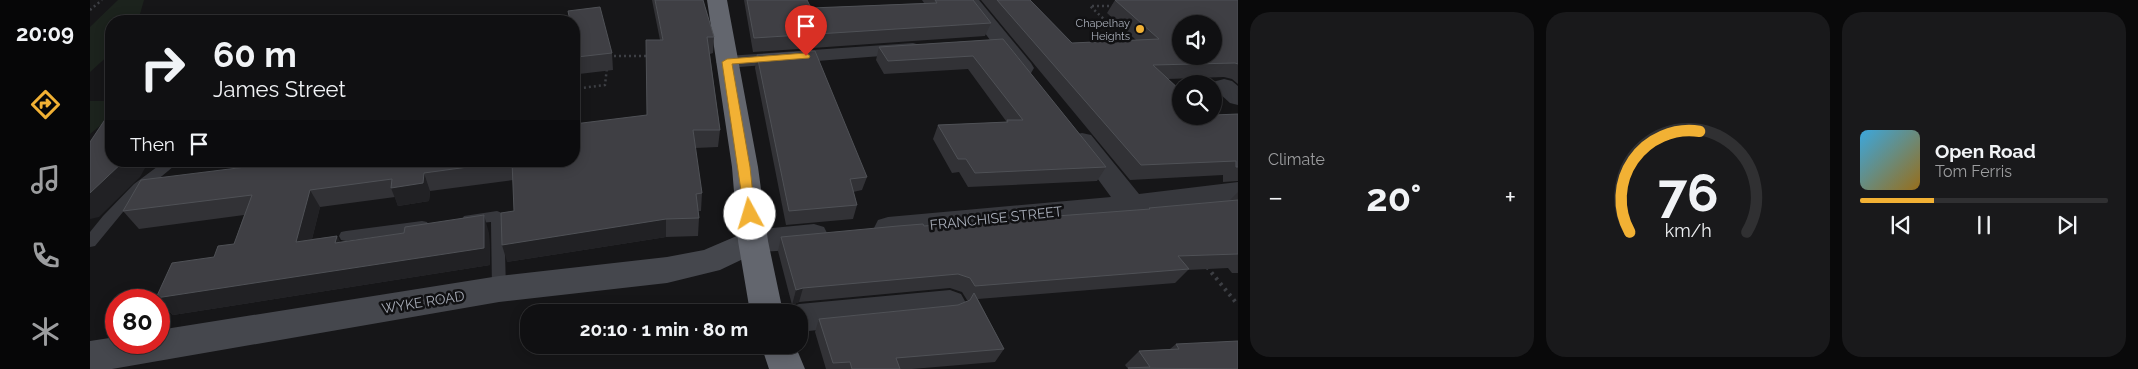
<!DOCTYPE html>
<html lang="en">
<head>
<meta charset="utf-8">
<style>
  :root { --surface:#101012; --page:#19191b; --text:#f1f3f6; --muted:#9c9d9f; --line:#303032; --accent:#f2b134 }
  body { margin:0; font-family:Raleway,sans-serif; background:var(--page); color:var(--text); height:100vh; display:flex; flex-direction:column; font-size:19px; white-space:nowrap }
  * { box-sizing:border-box; margin:0 }
  p { font-size:16px; color:var(--muted) }
  .icon { flex:none; width:28px; height:28px; fill:none; stroke:currentColor; stroke-width:2; stroke-linecap:round; stroke-linejoin:round }
  .map { position:relative; flex:1; overflow:hidden }
  .details { display:flex; flex-direction:column; gap:12px; padding:12px; background:#09090a; width:900px }
  .details>* { flex:none }
  .banner { position:absolute; left:15px; top:15px; width:475px; height:152px; border-radius:20px; box-shadow:0 2px 12px #0003,0 0 0 1px var(--line); background:#101012; color:var(--text); overflow:hidden }
  .tools { position:absolute; left:1082px; top:15px; display:grid; gap:10px }
  .tools a { display:grid; place-items:center; width:50px; height:50px; border-radius:50%; background:var(--surface); box-shadow:0 2px 12px #0003,0 0 0 1px var(--line); font-size:25px }
  .speed { position:absolute; left:15px; top:289px; display:flex; gap:10px; font-size:25px; font-weight:700; text-align:center }
  .speed>* { display:grid; place-content:center; width:65px; height:65px; border-radius:50%; background:var(--surface); box-shadow:0 2px 12px #0003,0 0 0 1px var(--line); line-height:1 }
  .speed .limit { border:8px solid #d22; background:#fff; color:#111 }
  .pin { position:absolute; display:grid; place-items:center; width:42px; height:42px; color:#fff; margin:-51px -21px; border-radius:50% 50% 50% 0; rotate:-45deg; box-shadow:0 0 5px #0007 }
  .pin .icon { rotate:45deg }
  .me { position:absolute; width:55px; margin:-28px; rotate:354deg; stroke-linejoin:round; filter:drop-shadow(0 0 4px #0008) }
  .turn { display:flex; align-items:center; gap:18px; height:105px; padding:0 25px; font-size:22px }
  .turn .icon { width:65px; height:65px; stroke-width:2.5 }
  .turn b { display:block; font-size:35px; line-height:42px }
  .then { display:flex; align-items:center; height:48px; padding:0 25px; background:#0003; gap:10px; font-size:19px }
  .big { font-size:38px; font-weight:700; line-height:1.1 }
  .details .tile { flex:1; display:flex; flex-direction:column; justify-content:center; gap:8px; min-width:0; padding:0 18px; border-radius:20px; background:var(--page) }
  .details .dial { align-items:center; gap:0 }
  .dial svg { height:130px; overflow:visible; fill:none; stroke:var(--line); stroke-width:7; stroke-linecap:round; text-anchor:middle }
  .dial text { fill:var(--text); stroke:none }
  .song { display:flex; align-items:center; gap:15px }
  .cover { width:60px; height:60px; border-radius:8px; background:linear-gradient(135deg,hsl(200 70% 55%),hsl(40 70% 35%)) }
  .played { height:5px; border-radius:2px; background:linear-gradient(90deg,var(--accent) 30%,var(--line) 30%) }
  .keys { display:flex; justify-content:space-around; direction:ltr }
  .heat { display:flex; justify-content:space-between; align-items:center; font-size:28px; direction:ltr }
  .details .tiles { flex:1; display:grid; gap:12px; grid-template-columns:repeat(3,1fr) }
  .trip { position:absolute; left:430px; top:304px; width:288px; height:50px; border-radius:20px; background:var(--surface); box-shadow:0 2px 12px #0003,0 0 0 1px var(--line); font-weight:700; line-height:50px; text-align:center }
  main { display:flex; flex:1; min-height:0 }
  .tab-bar { display:flex; flex-direction:column; width:90px; justify-content:space-around; align-items:center; background:#060607; color:var(--muted) }
  .tab-bar .icon { width:35px; height:35px }
  .tab-bar .selected { color:var(--accent) }
  .tab-bar b { font-size:22px; color:var(--text) }
  .map>svg:first-child { display:block }
</style>
</head>
<body>
<main>
<nav class="tab-bar">
<b>20:09</b>
<svg class="icon selected" aria-label="directions" viewBox="0 0 24 24"><path d="M12 3l9 9-9 9-9-9zM9 14v-3h6M13 9l2 2-2 2"/></svg>
<svg class="icon" aria-label="music" viewBox="0 0 24 24"><path d="M9 18V5l10-2v13"/><circle cx="6" cy="18" r="3"/><circle cx="16" cy="16" r="3"/></svg>
<svg class="icon" aria-label="phone" viewBox="0 0 24 24"><path d="M5 4h4l2 5-3 2q2 4 5 5l2-3 5 2v4C11 20 4 13 5 4z"/></svg>
<svg class="icon" aria-label="climate" viewBox="0 0 24 24"><path d="M12 3v18M4 7l16 10M4 17L20 7"/></svg>
</nav>
<div class="map">
<svg width="1148" height="369" viewBox="0 0 1148 369">
  <rect width="100%" height="100%" fill="#161618"/>
  <!-- green -->
  <g fill="#1c231d">
    <polygon points="28,0 54,0 48,21 21,21 21,53 0,72 0,27"/>
    <polygon points="0,101 21,101 21,117 0,134"/>
  </g>
  <g fill="none" stroke-linecap="round" stroke-linejoin="round">
    <!-- path-far1 -->
    <g stroke="#3d3f44" stroke-width="2.5" stroke-dasharray="2 3" stroke-linecap="butt">
      <polyline points="1024,6 1000,6 1038,42"/>
      <polyline points="0,10 12,0"/>
      <polyline points="519,56 558,56"/>
      <polyline points="484,89 515,85 517,67"/>
    </g>
    <!-- path -->
    <polyline stroke="#3d3f44" stroke-width="4" stroke-dasharray="2.5 4.5" stroke-linecap="butt" points="1117,267 1148,305"/>
    <!-- lane -->
    <g fill="#37383d" fill-rule="evenodd">
      <polygon points="75,161 90,161 42,201 5,246 0,247 0,232 13,216 44,184"/>
      <polygon points="407,211 412,213 414,216 416,289 414,293 409,295 404,293 402,289 401,222 379,224 374,222 372,219 374,216"/>
      <polygon points="332,221 337,222 339,226 337,230 332,231 256,241 251,240 249,236 251,232 256,231"/>
    </g>
    <!-- street -->
    <g fill="#37383d" fill-rule="evenodd">
      <polygon points="870,0 889,0 941,63 944,68 941,73 933,74 925,73"/>
      <polygon points="823,43 830,45 833,49 830,53 637,68 630,66 626,62 630,58 637,56"/>
      <polygon points="1134,79 1142,81 1148,86 1148,105 1140,103 1129,93 1124,94 1124,84 1115,84"/>
      <polygon points="992,133 1001,135 1049,194 1148,182 1148,202 1062,213 798,239 788,236 784,228 788,220 798,217 1021,197 980,141 983,135"/>
      <path d="M724,224l10,3 4,8 -4,8c-20,6 -62,12 -81,6l-4,-8 4,-8 10,-3z"/>
      <polygon points="860,290 871,294 876,303 871,312 860,316 709,332 709,312 696,312 698,308 709,304"/>
    </g>
    <!-- secondary -->
    <polygon fill="#45474d" fill-rule="evenodd" points="663,229 674,233 678,241 674,249 630,270 577,283 409,302 22,369 0,369 0,341 26,337 26,342 69,342 69,330 409,276 577,257 614,250"/>
    <!-- highway -->
    <g fill="#63666e" fill-rule="evenodd">
      <polygon points="617,0 637,0 668,167 678,241 693,312 660,312 648,241 642,167"/>
      <polygon points="671,345 705,345 715,369 679,369"/>
    </g>
  </g>
  <!-- wall -->
  <g fill="#323236">
    <polygon points="562,0 613,0 624,37 623,53 620,54 630,130 628,147 605,148 612,193 611,211 608,211 609,218 608,236 576,237 417,262 424,211 423,180 340,191 339,201 308,206 305,197 230,207 222,239 247,236 250,242 314,233 399,233 400,265 83,315 66,298 124,257 144,244 154,215 49,229 33,211 172,165 174,161 484,161 557,115 570,40"/>
    <polygon points="654,0 717,0 721,8 834,3 832,0 883,0 901,23 895,36 663,52"/>
    <polygon points="891,0 940,0 982,43 1046,40 1017,13 1025,0 1148,0 1148,84 1142,79 1134,77 1078,79 1091,116 1124,116 1148,114 1148,181 1133,182 1133,175 1040,180"/>
    <polygon points="478,11 522,53 523,70 489,74 484,45 484,21 480,21"/>
    <polygon points="913,39 1016,167 1007,181 878,187 869,172 862,173 843,139 848,125 916,122 916,121 878,69 794,74 786,60 789,47"/>
    <polygon points="667,55 777,177 772,190 763,192 767,205 763,219 696,225 665,68"/>
    <polygon points="1148,192 1148,273 1142,273 1138,268 1098,270 1085,283 888,299 914,349 905,362 822,369 736,369 725,332 729,319 868,305 880,300 877,300 872,292 860,288 709,302 702,305 688,251 691,237 1057,210 1059,208 1139,201"/>
    <polygon points="1086,344 1148,369 1038,369 1035,365 1049,351 1080,349"/>
  </g>
  <!-- shaded-wall -->
  <g fill="#212124">
    <polygon points="34,161 59,161 50,177 9,217 0,219 0,193"/>
    <polygon points="334,173 340,191 339,201 308,206 301,188"/>
    <polygon points="220,190 230,207 217,259 206,242"/>
    <polygon points="394,215 399,233 400,265 83,315 66,298"/>
    <polygon points="576,219 576,237 417,262 412,245"/>
    <polygon points="247,236 257,253 245,243"/>
    <polygon points="713,288 709,302 702,305 706,290"/>
  </g>
  <!-- building -->
  <g fill="#3f3f44" stroke="#4f5156" fill-rule="evenodd">
    <polygon points="565,0 613,0 624,37 617,37 630,130 603,130 612,193 606,194 609,218 576,219 412,245 411,213 424,211 422,161 334,173 333,183 301,188 302,179 220,190 206,242 247,236 245,243 314,233 315,227 394,215 394,248 66,298 82,263 124,257 128,246 144,244 162,195 33,211 51,180 172,165 174,161 484,161 484,124 557,115 556,40 573,40"/>
    <polygon points="657,0 717,0 721,8 847,3 845,0 883,0 901,23 664,38"/>
    <path d="M907,0h33l42,43 87,-4 -44,-39h123v64l-3,-1 -82,2 28,26v25h33v-1l24,-1v53h-2v-6l-95,4zM1091,24h33v32h-33z"/>
    <polygon points="510,7 522,53 487,57 484,39 484,21 480,21 478,11"/>
    <polygon points="913,39 1016,167 885,173 876,159 868,159 848,125 918,122 917,120 933,120 883,56 798,61 789,47"/>
    <polygon points="725,51 777,177 760,179 767,205 699,211 667,55"/>
    <polygon points="20,112 21,112 21,161 34,161 0,193 0,142"/>
    <polygon points="1148,200 1148,254 1088,256 1099,269 885,286 880,278 868,274 713,288 706,290 691,237 808,226 833,224 834,226 1060,209 1059,208"/>
    <polygon points="884,293 914,349 806,358 810,369 762,369 760,362 743,363 729,319 868,305 880,300"/>
    <polygon points="1148,341 1148,369 1038,368 1060,367 1049,351 1089,349 1086,344"/>
  </g>
  <!-- route -->
  <polygon fill="#f2b134" stroke="#9d7322" points="716,53 720,56 719,58 642,64 660,167 665,214 660,219 655,218 632,62 637,59"/>
  <!-- markers -->
  <circle fill="#f2b134" stroke="#111113" stroke-width="2" cx="1050" cy="29" r="5"/>
  <g text-anchor="middle" stroke-width="5" stroke-linejoin="round" paint-order="stroke">
    <!-- far-poi labels -->
    <g font-size="11" fill="#a8adb8" stroke="#111113" text-anchor="end">
      <text x="1040" y="27">Chapelhay<tspan x="1040" dy="13">Heights</tspan></text>
    </g>
    <!-- street labels -->
    <g font-size="14" fill="#a8adb8" stroke="#111113">
      <text transform="translate(906 218) rotate(-6)" y="5">FRANCHISE STREET</text>
      <text transform="translate(333 302) rotate(-9)" y="5">WYKE ROAD</text>
    </g>
  </g>
</svg>
<div class="tools">
<a><svg class="icon" aria-label="sound" viewBox="0 0 24 24"><path d="M4 9h4l5-4v14l-5-4H4zM17 9q2 3 0 6"/></svg></a>
<a><svg class="icon" aria-label="search" viewBox="0 0 24 24"><circle cx="10" cy="10" r="6"/><path d="M15 15l6 6"/></svg></a>
</div>
<div class="speed"><div class="limit">80</div></div>
<div class="pin" style="left:716px;top:56px;background:#d93025"><svg class="icon" aria-label="arrive" viewBox="0 0 24 24"><path d="M6 21V4h12l-3 4 3 4H6"/></svg></div>
<svg class="me" style="left:660px;top:214px" viewBox="-20 -20 40 40"><circle r="19" fill="#fff"/><path d="M0-13L10 11 0 6-10 11z" fill="#f2b134"/></svg>
<div class="trip">20:10 · 1 min · 80 m</div>
<div class="banner">
<div class="turn"><svg class="icon" aria-label="right" viewBox="0 0 24 24"><path d="M7 20v-9h11M14 6l5 5-5 5"/></svg><div><b>60 m</b>James Street</div></div>
<div class="then">Then<svg class="icon" aria-label="arrive" viewBox="0 0 24 24"><path d="M6 21V4h12l-3 4 3 4H6"/></svg></div>
</div>
</div>
<section class="details">
<div class="tiles">
<div class="tile"><p>Climate</p>
<div class="heat"><a>−</a><b class="big">20°</b><a>+</a></div>
</div>
<div class="tile dial"><svg viewBox="0 0 100 80">
<path d="M14 69A42 42 0 1 1 86 69"/>
<path d="M14 69A42 42 0 0 1 57 7" stroke="#f2b134"/>
<text x="50" y="56" font-size="32" font-weight="700">76</text>
<text x="50" y="72" font-size="11">km/h</text>
</svg></div>
<div class="tile">
<div class="song"><i class="cover"></i><div><b>Open Road</b><p>Tom Ferris</p></div></div>
<div class="played"></div>
<div class="keys"><svg class="icon" aria-label="previous" viewBox="0 0 24 24"><path d="M18 5L8 12l10 7zM5 5v14"/></svg><svg class="icon" aria-label="pause" viewBox="0 0 24 24"><path d="M8 5v14M16 5v14"/></svg><svg class="icon" aria-label="next" viewBox="0 0 24 24"><path d="M6 5l10 7-10 7zM19 5v14"/></svg></div>
</div>
</div>
</section>
</main>
</body>
</html>
